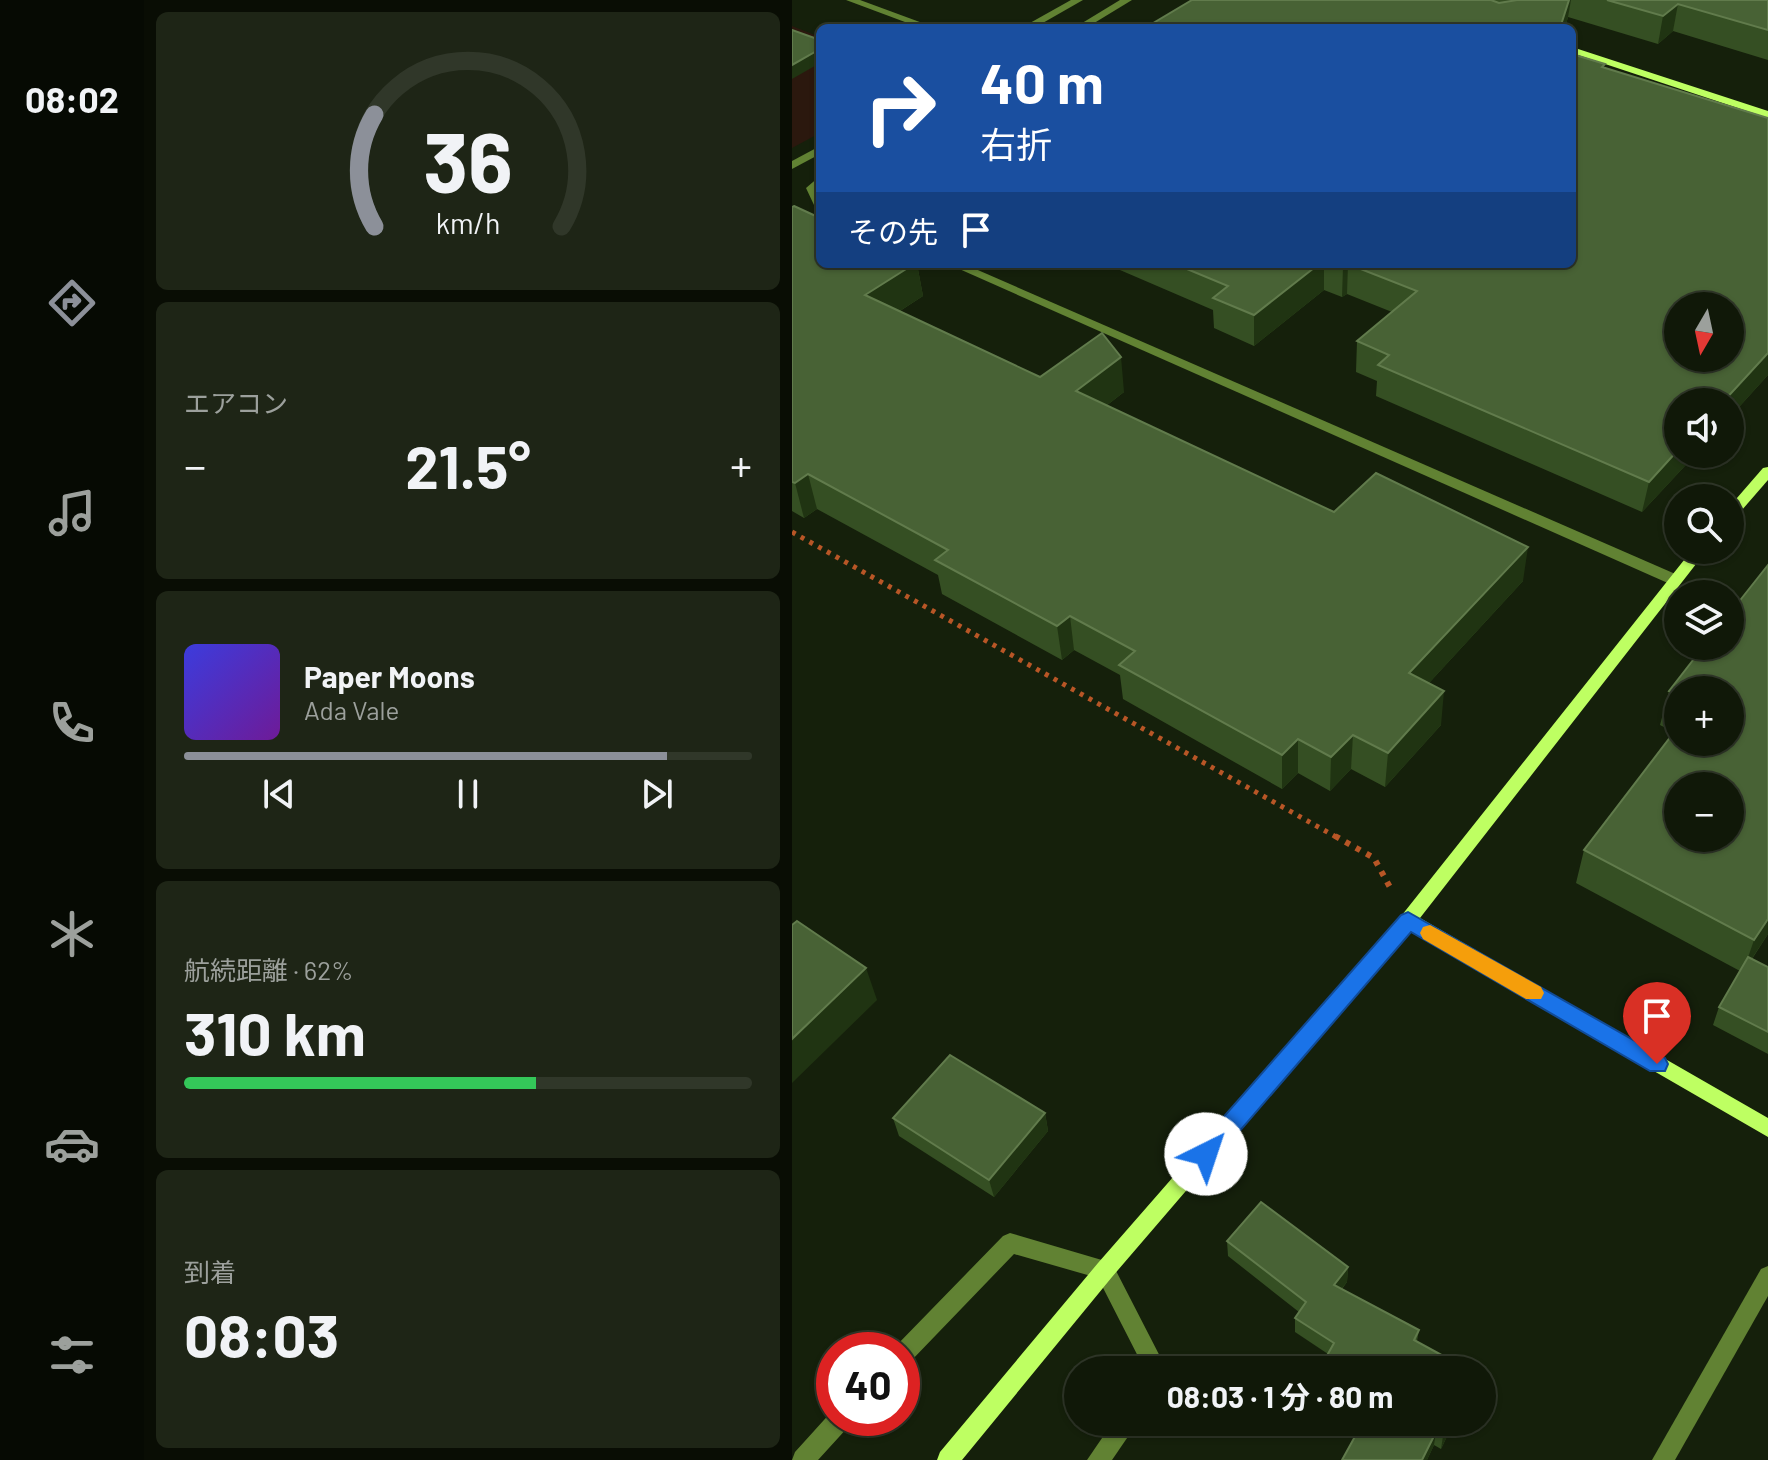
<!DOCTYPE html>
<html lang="ja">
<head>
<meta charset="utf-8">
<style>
  :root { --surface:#101808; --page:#1e2516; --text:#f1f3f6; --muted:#9ca09c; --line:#303729; --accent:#8c9099 }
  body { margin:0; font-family:Barlow,"Noto Sans JP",sans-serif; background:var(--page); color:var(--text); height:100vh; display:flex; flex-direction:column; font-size:30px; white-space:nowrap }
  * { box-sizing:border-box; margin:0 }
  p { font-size:26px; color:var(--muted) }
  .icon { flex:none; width:44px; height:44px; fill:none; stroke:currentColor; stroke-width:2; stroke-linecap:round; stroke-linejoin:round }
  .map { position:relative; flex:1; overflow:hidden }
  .side { display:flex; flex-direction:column; gap:12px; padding:12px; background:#090d04; width:648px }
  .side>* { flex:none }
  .banner { position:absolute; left:24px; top:24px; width:760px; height:244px; border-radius:12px; box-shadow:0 2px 6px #0004,0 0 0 2px var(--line); background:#1a4fa0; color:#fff; overflow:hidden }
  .needle { width:52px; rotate:189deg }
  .buttons { position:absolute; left:872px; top:292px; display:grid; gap:16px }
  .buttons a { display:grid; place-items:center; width:80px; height:80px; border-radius:50%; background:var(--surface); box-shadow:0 2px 6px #0004,0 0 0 2px var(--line); font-size:40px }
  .speed { position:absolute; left:24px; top:1332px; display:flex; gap:16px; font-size:40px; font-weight:700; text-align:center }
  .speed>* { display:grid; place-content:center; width:104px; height:104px; border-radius:50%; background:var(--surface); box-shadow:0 2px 6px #0004,0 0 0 2px var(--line); line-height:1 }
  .speed .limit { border:12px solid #d22; background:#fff; color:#111 }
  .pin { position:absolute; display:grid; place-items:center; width:68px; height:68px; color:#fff; margin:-82px -34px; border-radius:50% 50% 50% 0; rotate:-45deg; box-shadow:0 0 8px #0007 }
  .pin .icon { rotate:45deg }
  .me { position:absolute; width:88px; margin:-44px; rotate:41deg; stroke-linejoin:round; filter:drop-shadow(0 0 6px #0008) }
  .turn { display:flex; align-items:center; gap:28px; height:168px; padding:0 32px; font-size:36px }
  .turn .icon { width:104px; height:104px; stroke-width:2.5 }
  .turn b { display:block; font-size:56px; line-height:68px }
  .then { display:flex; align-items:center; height:76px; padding:0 32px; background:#0003; gap:16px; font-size:30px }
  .big { font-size:60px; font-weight:700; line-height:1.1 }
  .side .card { flex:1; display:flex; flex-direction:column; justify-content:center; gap:12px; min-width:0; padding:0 28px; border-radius:12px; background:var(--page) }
  .side .dial { align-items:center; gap:0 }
  .dial svg { height:208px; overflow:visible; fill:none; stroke:var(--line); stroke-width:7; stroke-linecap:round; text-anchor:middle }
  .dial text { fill:var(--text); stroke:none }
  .song { display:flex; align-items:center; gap:24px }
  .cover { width:96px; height:96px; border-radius:12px; background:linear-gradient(135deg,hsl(240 70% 55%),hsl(280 70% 35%)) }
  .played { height:8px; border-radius:4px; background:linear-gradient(90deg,var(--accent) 85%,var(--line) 85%) }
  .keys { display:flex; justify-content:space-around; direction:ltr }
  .heat { display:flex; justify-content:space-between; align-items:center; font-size:44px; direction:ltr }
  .charge { height:12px; border-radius:6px; background:linear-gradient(90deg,#34c759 62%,var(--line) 0) }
  .trip { position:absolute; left:272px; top:1356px; width:432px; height:80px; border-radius:40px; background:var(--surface); box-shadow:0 2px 6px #0004,0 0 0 2px var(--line); font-weight:700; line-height:80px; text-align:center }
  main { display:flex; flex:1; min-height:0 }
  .menu { display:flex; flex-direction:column; width:144px; justify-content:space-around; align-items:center; background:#060a03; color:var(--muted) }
  .menu .icon { width:56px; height:56px }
  .menu .on { color:var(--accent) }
  .menu b { font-size:36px; color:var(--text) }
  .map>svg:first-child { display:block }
</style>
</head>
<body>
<main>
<nav class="menu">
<b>08:02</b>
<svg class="icon on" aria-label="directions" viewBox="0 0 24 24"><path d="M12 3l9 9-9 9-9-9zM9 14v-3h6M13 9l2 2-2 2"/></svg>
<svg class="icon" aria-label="music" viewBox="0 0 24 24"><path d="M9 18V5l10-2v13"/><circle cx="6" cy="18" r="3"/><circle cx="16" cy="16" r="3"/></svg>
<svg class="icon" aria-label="phone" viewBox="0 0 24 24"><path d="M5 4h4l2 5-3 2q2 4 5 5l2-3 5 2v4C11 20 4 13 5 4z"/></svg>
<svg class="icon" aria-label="climate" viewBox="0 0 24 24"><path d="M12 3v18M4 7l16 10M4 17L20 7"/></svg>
<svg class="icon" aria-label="car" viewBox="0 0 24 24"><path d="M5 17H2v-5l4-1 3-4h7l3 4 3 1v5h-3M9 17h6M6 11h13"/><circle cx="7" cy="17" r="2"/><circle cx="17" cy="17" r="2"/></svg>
<svg class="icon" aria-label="filters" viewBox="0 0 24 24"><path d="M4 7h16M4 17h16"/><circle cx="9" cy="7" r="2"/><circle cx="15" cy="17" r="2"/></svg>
</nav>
<section class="side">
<div class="card dial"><svg viewBox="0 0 100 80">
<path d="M14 69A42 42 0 1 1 86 69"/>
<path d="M14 69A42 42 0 0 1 14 26" stroke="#8c9099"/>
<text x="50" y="56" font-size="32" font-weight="700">36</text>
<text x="50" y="72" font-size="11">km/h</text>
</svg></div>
<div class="card"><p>エアコン</p>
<div class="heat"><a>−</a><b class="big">21.5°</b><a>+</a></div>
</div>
<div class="card">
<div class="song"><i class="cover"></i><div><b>Paper Moons</b><p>Ada Vale</p></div></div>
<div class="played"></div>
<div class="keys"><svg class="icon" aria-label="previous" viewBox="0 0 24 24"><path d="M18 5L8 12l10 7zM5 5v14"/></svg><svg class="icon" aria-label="pause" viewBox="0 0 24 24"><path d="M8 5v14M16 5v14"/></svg><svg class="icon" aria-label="next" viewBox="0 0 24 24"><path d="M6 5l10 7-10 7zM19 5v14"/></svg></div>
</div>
<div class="card"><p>航続距離 · 62%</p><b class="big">310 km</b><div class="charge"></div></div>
<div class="card"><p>到着</p><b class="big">08:03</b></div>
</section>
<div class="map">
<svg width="976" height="1460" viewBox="0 0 976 1460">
  <rect width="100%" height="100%" fill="#15200b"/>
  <!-- green -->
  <polygon fill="#2b180e" points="0,26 28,37 28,133 0,148"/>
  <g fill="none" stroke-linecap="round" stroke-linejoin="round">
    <!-- path-far1 -->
    <polyline stroke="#b85626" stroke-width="5" stroke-dasharray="4 6" stroke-linecap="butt" points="0,532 546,838"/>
    <!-- path -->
    <polyline stroke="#b85626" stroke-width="6" stroke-dasharray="5 7" stroke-linecap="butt" points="543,836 582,858 600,891"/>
    <!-- street -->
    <g fill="#618233" fill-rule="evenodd">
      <polygon points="54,0 68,0 144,28 129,28"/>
      <polygon points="279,0 291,0 242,28 229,28"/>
      <polygon points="328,0 340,0 294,28 282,28"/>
      <polygon points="28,146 28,154 0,169 0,161"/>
      <polygon points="28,176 26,188 28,208 22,205 14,188"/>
      <polygon points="156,264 172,264 888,576 890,580 883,585 878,584"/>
      <polygon points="218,1233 320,1263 375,1370 353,1370 306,1278 222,1254 118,1362 110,1366 110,1350 101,1350 102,1348 211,1236"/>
      <polygon points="976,1266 976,1296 883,1460 860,1460 969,1269"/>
      <polygon points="41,1410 42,1418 60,1418 57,1426 26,1460 0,1460 3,1452"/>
      <polygon points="321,1422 346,1422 320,1460 295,1460"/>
    </g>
    <!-- secondary -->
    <g fill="#beff62" fill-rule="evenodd">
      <polygon points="780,47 976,111 976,118 780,53"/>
      <polygon points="976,467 976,480 943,518 938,520 938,506 971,468"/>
      <polygon points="900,550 915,550 628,918 976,1118 976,1137 618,930 320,1277 170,1460 145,1460 148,1452 306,1263 610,915"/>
    </g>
  </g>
  <!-- wall -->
  <g fill="#354f23" fill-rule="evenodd">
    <polygon points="400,0 976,0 976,60 881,31 866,44 776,17 773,28 353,28"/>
    <polygon points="812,68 976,118 976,375 938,417 886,454 904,454 850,512 584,396 585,381 564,372 565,341 600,312 555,294 550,297 532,290 462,346 422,328 421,310 314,264 780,264"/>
    <polygon points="0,207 28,264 125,264 131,296 108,311 248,377 332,392 314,406 542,512 731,581 637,683 649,725 593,787 559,769 538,791 506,773 490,789 331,699 328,675 282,650 270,660 150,594 146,575 25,509 12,518 0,511"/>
    <path d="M976,565v369l-16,25 16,8v87l-55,-29 6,-18 21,-36 -164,-88 8,-33 90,-118 -14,-7 9,-34 35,-45h26v-33zM886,690h52v52h-52zM886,786h52v52h-52z"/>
    <polygon points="253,1113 256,1131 202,1197 107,1136 101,1118"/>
    <polygon points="435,1241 556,1267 555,1282 550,1289 627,1330 625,1341 536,1354 503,1332 503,1318 507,1312 436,1256"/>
    <polygon points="662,1422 649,1449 642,1445 635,1460 550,1460"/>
  </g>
  <!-- shaded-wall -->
  <g fill="#203412">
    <polygon points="777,0 779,0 776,17 773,28 768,28"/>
    <polygon points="886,4 881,31 866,44 871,16"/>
    <polygon points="28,49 28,63 0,79 0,65"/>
    <polygon points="122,264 125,264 131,296 80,329 73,295"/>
    <polygon points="527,264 532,264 532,290 462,346 462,315"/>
    <polygon points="556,264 555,294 550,297 551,267"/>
    <polygon points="976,353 976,375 938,417 938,402 931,402"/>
    <polygon points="329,357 332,392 288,426 284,391"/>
    <polygon points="886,450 886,454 904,454 850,512 857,482"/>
    <polygon points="16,474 25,509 12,518 3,483"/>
    <polygon points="736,547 731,581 614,708 617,673"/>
    <polygon points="278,616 282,650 270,660 265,626"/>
    <polygon points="652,691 649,725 593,787 596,753"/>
    <polygon points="561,735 559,769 538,791 539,757"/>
    <polygon points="506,739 506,773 490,789 490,755"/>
    <polygon points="976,919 976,934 951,972 962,940"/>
    <polygon points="74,968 85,1000 0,1083 0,1039"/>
    <polygon points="253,1113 256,1131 202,1197 197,1180"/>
    <polygon points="556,1267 555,1282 541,1299 542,1285"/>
    <polygon points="658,1422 662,1422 649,1449 651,1436"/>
    <polygon points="644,1432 642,1445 635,1460 630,1460"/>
  </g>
  <!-- building -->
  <g fill="#486235" stroke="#617b4c" stroke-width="2" fill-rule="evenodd">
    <polygon points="400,0 699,0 707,3 725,0 777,0 768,28 353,28"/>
    <polygon points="815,0 976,0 976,30 886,4 871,16"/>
    <polygon points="0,30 28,40 28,49 0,65"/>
    <path d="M780,54l33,10 -3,3 166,51v235l-45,49h-45v48l-29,32 -271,-117 11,-10 -32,-14 60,-50 -69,-27h224zM886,306h52v52h-52z"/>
    <polygon points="2,206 28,218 28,264 122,264 73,295 248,377 310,333 329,357 284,391 542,512 584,473 736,547 617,673 652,691 596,753 561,735 539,757 506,739 490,755 327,665 343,651 278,616 265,626 143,560 156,550 16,474 3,483 0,482 0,207"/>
    <polygon points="383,264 527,264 462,315 421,298 436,286"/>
    <path d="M976,565v354l-14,21 -170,-90 94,-123v15h52v-52h-52v5l-9,-4 35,-45h26v-33zM886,786h52v52h-52z"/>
    <polygon points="5,921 74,968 0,1039 0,925"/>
    <polygon points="956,957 976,967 976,1032 927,1007"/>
    <polygon points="158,1055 253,1113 197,1180 101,1118"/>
    <polygon points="469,1202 556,1267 542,1285 627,1330 622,1340 677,1370 527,1370 542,1343 503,1318 514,1302 435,1241"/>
    <polygon points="571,1422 658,1422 651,1436 644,1432 630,1460 550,1460"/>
  </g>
  <!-- route -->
  <polygon fill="#1a73e8" stroke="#114b97" stroke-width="2" points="616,912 873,1058 876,1064 873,1071 858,1071 619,932 422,1161 414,1164 406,1161 403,1154 406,1146 609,915"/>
  <!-- slow -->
  <polygon fill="#f59e0b" points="638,925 749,987 752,993 749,999 734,999 631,939 628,933 631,927"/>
</svg>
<div class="buttons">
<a><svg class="needle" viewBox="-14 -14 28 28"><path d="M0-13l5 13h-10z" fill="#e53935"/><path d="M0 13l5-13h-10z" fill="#9ca09c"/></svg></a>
<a><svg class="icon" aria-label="sound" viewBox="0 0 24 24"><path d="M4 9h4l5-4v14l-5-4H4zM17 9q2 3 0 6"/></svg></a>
<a><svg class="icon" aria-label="search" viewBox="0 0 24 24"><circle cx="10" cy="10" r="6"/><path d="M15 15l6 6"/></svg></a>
<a><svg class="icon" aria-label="layers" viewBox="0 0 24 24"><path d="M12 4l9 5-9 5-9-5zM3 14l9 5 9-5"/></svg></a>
<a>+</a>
<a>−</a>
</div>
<div class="speed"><div class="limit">40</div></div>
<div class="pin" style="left:865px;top:1064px;background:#d93025"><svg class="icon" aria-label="arrive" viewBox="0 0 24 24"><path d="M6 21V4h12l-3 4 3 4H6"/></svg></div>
<svg class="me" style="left:414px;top:1154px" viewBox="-20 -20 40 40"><circle r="19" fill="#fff"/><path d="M0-13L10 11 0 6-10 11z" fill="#1a73e8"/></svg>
<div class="trip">08:03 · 1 分 · 80 m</div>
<div class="banner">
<div class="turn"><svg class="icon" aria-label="right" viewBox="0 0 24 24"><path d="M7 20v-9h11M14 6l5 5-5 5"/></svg><div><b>40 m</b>右折</div></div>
<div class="then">その先<svg class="icon" aria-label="arrive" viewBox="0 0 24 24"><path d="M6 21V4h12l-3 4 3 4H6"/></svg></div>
</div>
</div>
</main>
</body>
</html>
